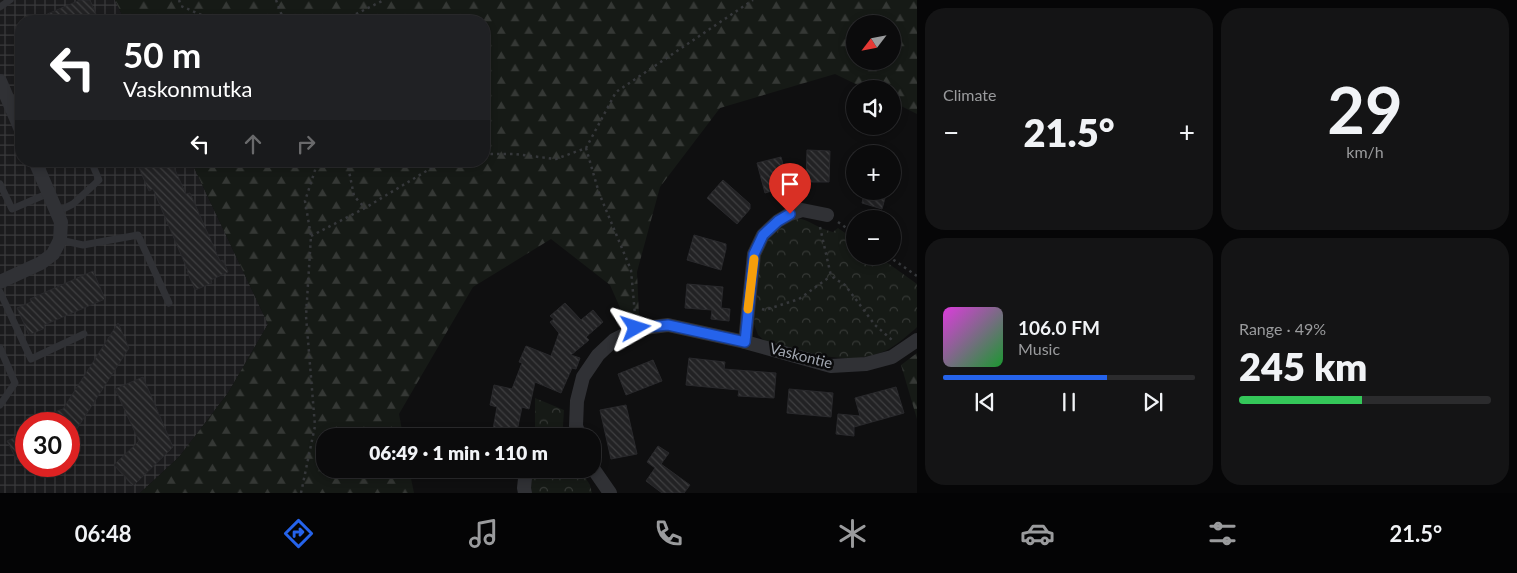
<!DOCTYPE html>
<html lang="en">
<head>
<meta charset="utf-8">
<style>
  :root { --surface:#0b0b0c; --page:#141415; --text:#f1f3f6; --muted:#9a9b9d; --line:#2b2b2d; --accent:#2563eb }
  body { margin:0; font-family:Lato,sans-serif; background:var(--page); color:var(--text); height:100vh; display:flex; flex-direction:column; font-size:19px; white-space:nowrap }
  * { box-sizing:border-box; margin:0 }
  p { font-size:16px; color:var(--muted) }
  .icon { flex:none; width:28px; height:28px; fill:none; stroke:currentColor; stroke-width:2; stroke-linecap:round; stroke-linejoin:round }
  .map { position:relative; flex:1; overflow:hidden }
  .sheet { display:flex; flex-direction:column; gap:8px; padding:8px; background:#060607; width:600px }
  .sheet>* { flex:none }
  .banner { position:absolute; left:15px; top:15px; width:475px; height:152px; border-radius:20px; box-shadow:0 2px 8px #0003,0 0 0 1px var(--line); background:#202124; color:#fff; overflow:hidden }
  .needle { width:32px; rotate:238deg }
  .buttons { position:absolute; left:846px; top:15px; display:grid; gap:10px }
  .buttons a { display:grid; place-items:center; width:55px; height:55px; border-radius:50%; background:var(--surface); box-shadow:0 2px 8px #0003,0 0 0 1px var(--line); font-size:25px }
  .speed { position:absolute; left:15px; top:412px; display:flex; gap:10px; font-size:25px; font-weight:700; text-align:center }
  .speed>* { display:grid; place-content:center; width:65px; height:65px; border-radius:50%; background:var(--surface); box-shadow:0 2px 8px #0003,0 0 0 1px var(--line); line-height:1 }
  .speed .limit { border:8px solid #d22; background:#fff; color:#111 }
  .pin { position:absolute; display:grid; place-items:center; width:42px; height:42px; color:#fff; margin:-51px -21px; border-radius:50% 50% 50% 0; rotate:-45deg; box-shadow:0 0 5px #0007 }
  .pin .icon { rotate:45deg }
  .me { position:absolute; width:55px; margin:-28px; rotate:84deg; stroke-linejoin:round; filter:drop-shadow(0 0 4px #0008) }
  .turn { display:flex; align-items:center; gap:18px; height:105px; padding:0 25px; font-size:22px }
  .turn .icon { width:65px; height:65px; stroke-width:2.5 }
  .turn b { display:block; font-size:35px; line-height:42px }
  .lanes { display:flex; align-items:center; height:48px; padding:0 25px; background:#0003; justify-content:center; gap:25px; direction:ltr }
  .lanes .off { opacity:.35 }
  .big { font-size:38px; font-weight:800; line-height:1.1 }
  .sheet .widget { flex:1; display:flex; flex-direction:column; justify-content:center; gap:8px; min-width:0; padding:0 18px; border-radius:20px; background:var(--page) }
  .sheet .dial { align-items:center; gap:0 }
  .dial b { font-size:65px; line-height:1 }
  .song { display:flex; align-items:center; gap:15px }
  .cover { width:60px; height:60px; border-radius:8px; background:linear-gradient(135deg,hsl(300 70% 55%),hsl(130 70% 35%)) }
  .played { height:5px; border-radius:2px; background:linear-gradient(90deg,var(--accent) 65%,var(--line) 65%) }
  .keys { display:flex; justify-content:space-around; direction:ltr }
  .heat { display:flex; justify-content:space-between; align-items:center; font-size:28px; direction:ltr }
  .charge { height:8px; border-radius:4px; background:linear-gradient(90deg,#34c759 49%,var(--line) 0) }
  .sheet .tiles { flex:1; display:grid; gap:8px; grid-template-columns:repeat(2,1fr) }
  .trip { position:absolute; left:316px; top:428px; width:285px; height:50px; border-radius:20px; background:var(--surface); box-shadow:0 2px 8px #0003,0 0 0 1px var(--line); font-weight:800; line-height:50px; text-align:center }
  .tabs { display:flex; height:80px; justify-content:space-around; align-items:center; background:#040405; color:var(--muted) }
  .tabs .icon { width:35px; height:35px }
  .tabs .active { color:var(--accent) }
  .tabs b { font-size:22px; color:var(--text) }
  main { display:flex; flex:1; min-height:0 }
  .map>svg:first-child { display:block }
</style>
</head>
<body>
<main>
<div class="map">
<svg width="917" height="493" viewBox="0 0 917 493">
  <defs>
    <pattern id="industrial-grid" width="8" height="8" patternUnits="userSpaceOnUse" patternTransform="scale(1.25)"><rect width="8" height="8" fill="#1b1b1d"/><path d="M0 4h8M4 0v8" fill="none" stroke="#39393b"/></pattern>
    <pattern id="forest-firs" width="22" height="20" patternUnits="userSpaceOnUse" patternTransform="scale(1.25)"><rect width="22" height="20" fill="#161a16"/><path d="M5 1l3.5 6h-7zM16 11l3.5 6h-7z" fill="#353835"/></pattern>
    <pattern id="park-crowns" width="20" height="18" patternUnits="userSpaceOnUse" patternTransform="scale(1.25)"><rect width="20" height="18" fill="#161a16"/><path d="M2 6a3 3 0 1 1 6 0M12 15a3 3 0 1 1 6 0" fill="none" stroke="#353835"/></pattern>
    <pattern id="building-back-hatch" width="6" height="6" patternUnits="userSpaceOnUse" patternTransform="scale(1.25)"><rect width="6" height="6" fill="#222224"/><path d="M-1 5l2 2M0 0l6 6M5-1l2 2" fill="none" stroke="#3f3f41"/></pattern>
  </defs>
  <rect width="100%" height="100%" fill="#0f0f10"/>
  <!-- industrial -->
  <path fill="url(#industrial-grid)" fill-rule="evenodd" d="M0,0h115l10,21h-104v140h170l77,163 -40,69 -49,64 -39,36h-140zM26,424h43v42h-43z"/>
  <!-- forest -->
  <g fill="url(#forest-firs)" fill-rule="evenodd">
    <path d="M115,0h802v114l-24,-12 -1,-13h-26l-31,-15 -115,34 -60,79 -23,85 2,44 -14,3 -15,-34 -59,-46 -78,48 -74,127 4,22h-78v33h84l5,24h-274l39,-36 49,-64 40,-69 -77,-163h293v-140h-359zM855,24h37v37h-37z"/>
    <polygon points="917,353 917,419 901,365"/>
  </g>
  <!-- park -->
  <g fill="url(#park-crowns)">
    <path d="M796,218c15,2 22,11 37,14l5,-4 17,12v16h23l39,28v43l-3,3c-9,7 -18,16 -29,21 -38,17 -81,0 -119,-9l-8,-7 -4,-11 7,-72 8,-13 13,-12z"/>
    <polygon points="535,398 564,410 563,426 565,436 535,436"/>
    <polygon points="533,469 580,469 590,485 592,493 532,493 531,487"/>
  </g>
  <!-- building -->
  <g fill="url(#building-back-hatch)" stroke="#29292c">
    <polygon points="80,0 90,0 99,21 31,21"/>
    <polygon points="807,150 830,151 829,182 806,182"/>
    <polygon points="781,157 789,186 765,193 757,163"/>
    <polygon points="136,161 171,161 186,194 190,193 220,261 223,260 228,272 211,280 212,283 195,290 187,271 188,271 153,189 149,191"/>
    <polygon points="723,180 750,204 750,209 737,224 707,198"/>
    <polygon points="865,191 887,191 882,209 862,203"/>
    <polygon points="694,235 726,244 726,249 721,270 687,260"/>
    <polygon points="93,271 105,299 44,325 45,328 29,335 17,308 31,302 30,299"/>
    <polygon points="687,284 723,287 721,308 730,309 729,321 711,319 712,310 685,308"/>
    <polygon points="565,303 581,320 593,310 603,322 586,337 589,340 571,355 580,358 576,369 572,368 561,393 535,382 529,409 522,407 516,436 492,435 497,407 490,405 494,385 512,389 522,363 519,362 526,346 551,356 559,333 550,322 554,319 550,316"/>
    <polygon points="118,323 129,348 69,441 69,424 55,424 51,413 63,409"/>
    <polygon points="689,358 725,362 724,369 776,373 774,398 738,396 739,390 686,385"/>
    <polygon points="653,360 662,381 626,395 618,374"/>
    <polygon points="143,377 173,447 133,486 114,465 139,441 115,389"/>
    <polygon points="896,387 904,413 854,427 854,436 836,434 838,414 860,416 855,398"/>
    <polygon points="789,389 833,393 831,417 787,413"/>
    <polygon points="626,405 637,454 611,459 600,410"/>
    <polygon points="26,432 26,456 17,460 7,441"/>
    <polygon points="658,446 669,453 661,464 690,485 684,493 662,493 646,481 655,468 647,462"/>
  </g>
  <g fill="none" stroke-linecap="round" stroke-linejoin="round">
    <!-- path -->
    <g stroke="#36383b" stroke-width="2.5" stroke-dasharray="2.5 4" stroke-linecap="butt">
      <polyline points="179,0 181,6 215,21"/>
      <polyline points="276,0 284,21"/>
      <polyline points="345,21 354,15 384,0"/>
      <polyline points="586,148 599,193 631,270 635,315"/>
      <polyline points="484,154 514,154 556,159 586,148 616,92 753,0"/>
      <polyline points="347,161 354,196 365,208"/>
      <polyline points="838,222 855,234"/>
      <polyline points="820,227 831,276 845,285 875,325 892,340"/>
      <polyline points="311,236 365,208 443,161"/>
      <polyline points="888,256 917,276"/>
      <polyline points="762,309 765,310 799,299 831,276"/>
      <polyline points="301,493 315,426 306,316 311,236 305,201 318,161"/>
    </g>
    <!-- service -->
    <g stroke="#303135" stroke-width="7">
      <polyline points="0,7 10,0"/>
      <polyline points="0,184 12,209 49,193"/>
      <polyline points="57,212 73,204 99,180 91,161"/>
      <polyline points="60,240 83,245 138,235 169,303"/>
      <polyline points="0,292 31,359 84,334"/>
      <polyline points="0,348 15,383 0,405"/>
    </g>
    <!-- minor -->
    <g stroke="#303135" stroke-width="14">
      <polyline points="0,81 21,130"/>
      <polyline points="0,282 41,263 53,254 60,240 61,222 35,161"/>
      <polyline points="745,342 754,254 763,235 778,221 790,214 802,210 827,215"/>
      <polyline points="580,436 576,426 577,401 583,377 598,355 614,340 636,329 668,325 745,342 831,366 866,364 892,357 917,340"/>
      <polyline points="592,467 610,493"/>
      <polyline points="525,493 524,488 526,469"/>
    </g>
  </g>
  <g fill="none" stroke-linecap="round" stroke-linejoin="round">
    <defs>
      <polyline id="route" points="636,328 668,325 745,342 754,254 763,235 778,221 790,214"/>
    </defs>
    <!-- route casing -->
    <use href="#route" stroke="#184099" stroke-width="12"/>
    <!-- route -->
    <use href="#route" stroke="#2563eb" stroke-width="9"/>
    <!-- slow -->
    <polyline stroke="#f59e0b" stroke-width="9" points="748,309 754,259"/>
  </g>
  <g text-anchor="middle" stroke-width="5" stroke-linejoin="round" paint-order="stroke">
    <!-- street labels -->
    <g font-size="15" fill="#a1a6b0" stroke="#0a0a0b">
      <text transform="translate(801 356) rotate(14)" y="5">Vaskontie</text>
    </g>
  </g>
</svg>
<div class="buttons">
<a><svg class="needle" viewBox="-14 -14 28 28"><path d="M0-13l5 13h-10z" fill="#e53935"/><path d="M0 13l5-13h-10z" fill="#9a9b9d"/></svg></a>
<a><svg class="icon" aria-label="sound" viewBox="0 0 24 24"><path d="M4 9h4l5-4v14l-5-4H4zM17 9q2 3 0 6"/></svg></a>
<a>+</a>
<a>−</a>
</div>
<div class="speed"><div class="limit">30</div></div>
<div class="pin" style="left:790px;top:214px;background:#d93025"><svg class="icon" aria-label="arrive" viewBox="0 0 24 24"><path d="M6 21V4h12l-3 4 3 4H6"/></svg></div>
<svg class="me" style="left:636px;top:328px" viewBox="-20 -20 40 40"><path d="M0-17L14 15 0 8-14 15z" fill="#2563eb" stroke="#fff" stroke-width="4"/></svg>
<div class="trip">06:49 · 1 min · 110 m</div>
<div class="banner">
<div class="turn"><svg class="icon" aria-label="left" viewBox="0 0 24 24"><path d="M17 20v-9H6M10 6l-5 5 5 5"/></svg><div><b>50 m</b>Vaskonmutka</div></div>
<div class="lanes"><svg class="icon" aria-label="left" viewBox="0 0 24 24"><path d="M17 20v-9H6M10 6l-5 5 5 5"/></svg><svg class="icon off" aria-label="ahead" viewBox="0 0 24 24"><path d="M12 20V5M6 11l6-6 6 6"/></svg><svg class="icon off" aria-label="right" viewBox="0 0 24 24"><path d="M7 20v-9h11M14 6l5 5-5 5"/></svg></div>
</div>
</div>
<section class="sheet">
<div class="tiles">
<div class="widget"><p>Climate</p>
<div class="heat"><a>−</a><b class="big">21.5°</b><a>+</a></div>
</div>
<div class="widget dial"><b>29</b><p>km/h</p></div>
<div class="widget">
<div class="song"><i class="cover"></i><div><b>106.0 FM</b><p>Music</p></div></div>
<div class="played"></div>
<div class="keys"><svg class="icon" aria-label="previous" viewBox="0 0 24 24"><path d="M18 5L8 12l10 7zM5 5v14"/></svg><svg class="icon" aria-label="pause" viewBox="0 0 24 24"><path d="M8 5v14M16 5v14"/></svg><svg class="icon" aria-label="next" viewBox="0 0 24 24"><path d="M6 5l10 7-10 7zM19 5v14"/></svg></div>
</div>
<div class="widget"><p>Range · 49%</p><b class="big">245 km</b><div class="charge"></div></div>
</div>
</section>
</main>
<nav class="tabs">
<b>06:48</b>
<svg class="icon active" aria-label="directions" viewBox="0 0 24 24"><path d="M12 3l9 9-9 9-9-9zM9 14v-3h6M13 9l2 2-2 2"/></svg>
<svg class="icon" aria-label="music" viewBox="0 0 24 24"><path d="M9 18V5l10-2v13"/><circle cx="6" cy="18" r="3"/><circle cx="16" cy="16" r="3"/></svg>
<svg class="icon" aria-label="phone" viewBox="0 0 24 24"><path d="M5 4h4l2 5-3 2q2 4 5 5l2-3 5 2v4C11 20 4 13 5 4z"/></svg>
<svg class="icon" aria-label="climate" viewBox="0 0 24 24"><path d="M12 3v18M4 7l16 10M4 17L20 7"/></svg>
<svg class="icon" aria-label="car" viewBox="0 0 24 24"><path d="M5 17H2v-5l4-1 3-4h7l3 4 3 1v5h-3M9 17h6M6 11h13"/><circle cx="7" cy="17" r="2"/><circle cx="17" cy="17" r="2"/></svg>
<svg class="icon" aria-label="filters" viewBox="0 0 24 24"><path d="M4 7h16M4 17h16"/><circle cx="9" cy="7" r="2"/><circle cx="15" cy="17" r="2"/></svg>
<b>21.5°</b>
</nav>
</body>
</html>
